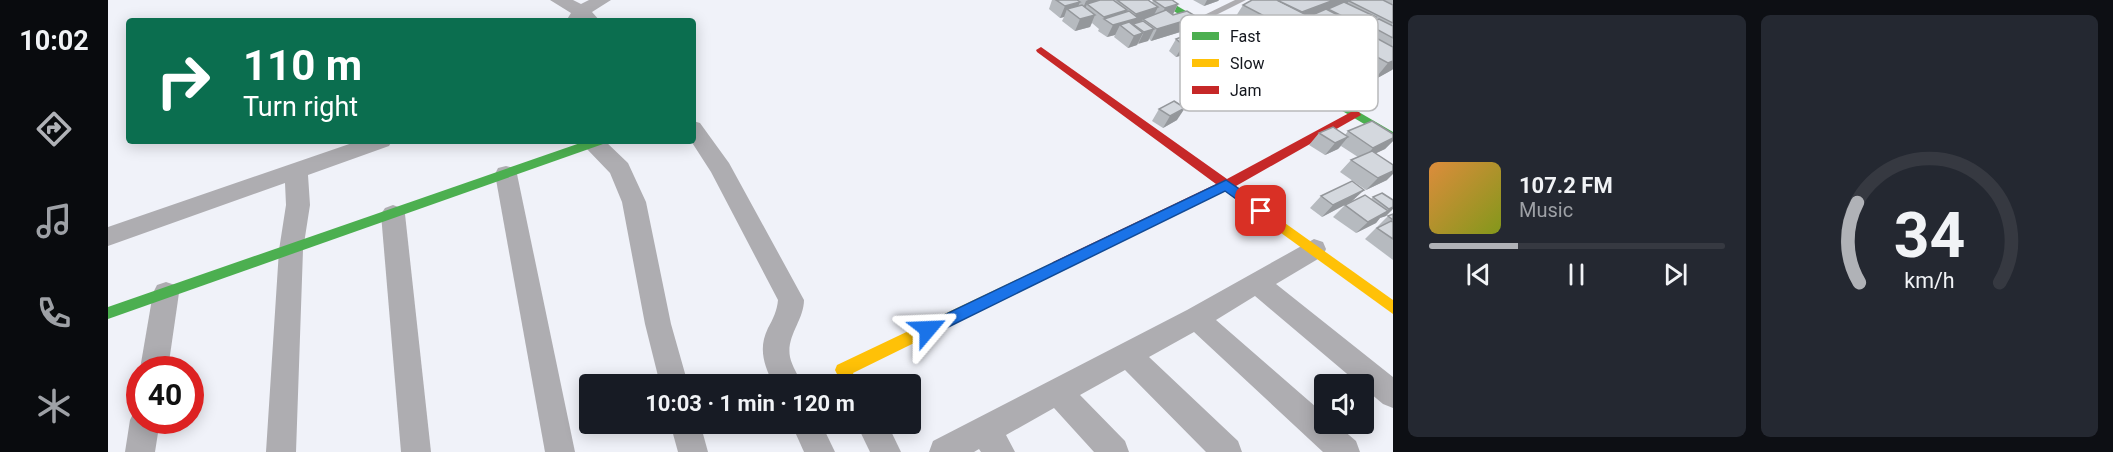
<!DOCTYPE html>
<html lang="en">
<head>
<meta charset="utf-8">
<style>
  :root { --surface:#171b24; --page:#242831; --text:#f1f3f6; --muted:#9ea1a6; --line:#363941; --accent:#b0b2b7 }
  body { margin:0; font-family:Roboto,sans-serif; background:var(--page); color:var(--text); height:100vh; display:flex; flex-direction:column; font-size:22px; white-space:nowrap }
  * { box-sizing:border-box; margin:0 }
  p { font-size:20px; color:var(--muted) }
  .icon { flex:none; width:33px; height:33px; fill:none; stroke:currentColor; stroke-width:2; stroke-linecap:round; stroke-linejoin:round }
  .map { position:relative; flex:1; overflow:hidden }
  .details { display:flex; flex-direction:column; gap:15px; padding:15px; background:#0d0f14; width:720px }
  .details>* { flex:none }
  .hud { position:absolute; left:18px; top:18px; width:570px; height:126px; border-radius:6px; box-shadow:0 3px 15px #0003; background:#0b6e4f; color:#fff; overflow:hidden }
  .tools { position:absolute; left:1206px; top:374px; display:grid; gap:12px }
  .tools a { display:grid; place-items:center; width:60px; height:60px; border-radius:6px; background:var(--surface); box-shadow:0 3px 15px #0003; font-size:30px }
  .speed { position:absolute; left:18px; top:356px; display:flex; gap:12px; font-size:30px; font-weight:700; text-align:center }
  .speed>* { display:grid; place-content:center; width:78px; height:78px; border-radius:50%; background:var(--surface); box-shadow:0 3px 15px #0003; line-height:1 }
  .speed .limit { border:9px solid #d22; background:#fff; color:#111 }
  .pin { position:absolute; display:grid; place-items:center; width:51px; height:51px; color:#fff; margin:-26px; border-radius:12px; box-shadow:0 3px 9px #0006 }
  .me { position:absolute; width:66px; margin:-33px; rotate:64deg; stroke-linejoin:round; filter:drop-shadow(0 0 4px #0008) }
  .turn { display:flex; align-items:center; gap:21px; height:126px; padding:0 18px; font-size:27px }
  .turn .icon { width:78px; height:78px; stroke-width:2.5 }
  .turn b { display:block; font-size:42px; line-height:51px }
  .details .tile { flex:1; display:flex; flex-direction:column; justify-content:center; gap:9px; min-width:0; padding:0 21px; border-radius:9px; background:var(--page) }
  .details .dial { align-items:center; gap:0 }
  .dial svg { height:156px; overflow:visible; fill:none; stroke:var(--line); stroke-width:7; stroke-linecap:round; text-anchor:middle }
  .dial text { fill:var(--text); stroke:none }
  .song { display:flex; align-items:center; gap:18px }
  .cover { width:72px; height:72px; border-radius:9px; background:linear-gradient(135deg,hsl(30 70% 55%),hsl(70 70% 35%)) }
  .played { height:6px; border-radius:3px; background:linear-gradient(90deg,var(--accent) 30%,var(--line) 30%) }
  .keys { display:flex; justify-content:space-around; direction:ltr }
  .details .tiles { flex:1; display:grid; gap:15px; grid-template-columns:repeat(2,1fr) }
  .trip { position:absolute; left:471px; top:374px; width:342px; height:60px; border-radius:6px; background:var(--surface); box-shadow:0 3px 15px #0003; font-weight:700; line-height:60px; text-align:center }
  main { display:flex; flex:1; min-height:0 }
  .tabs { display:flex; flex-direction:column; width:108px; justify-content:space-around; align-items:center; background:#090b0e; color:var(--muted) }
  .tabs .icon { width:42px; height:42px }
  .tabs .selected { color:var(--accent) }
  .tabs b { font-size:27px; color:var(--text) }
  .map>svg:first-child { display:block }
</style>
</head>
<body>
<main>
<nav class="tabs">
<b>10:02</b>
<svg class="icon selected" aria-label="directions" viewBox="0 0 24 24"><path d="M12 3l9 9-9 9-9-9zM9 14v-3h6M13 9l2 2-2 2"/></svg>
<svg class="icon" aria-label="music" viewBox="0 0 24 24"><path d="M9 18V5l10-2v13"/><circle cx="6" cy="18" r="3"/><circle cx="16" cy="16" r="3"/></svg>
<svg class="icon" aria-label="phone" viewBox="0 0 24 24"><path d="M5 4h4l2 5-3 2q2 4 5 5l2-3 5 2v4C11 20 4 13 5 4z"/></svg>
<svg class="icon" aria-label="climate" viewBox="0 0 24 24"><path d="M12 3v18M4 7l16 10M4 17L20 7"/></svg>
</nav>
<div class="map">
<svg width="1285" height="452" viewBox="0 0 1285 452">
  <rect width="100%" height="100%" fill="#f0f2f9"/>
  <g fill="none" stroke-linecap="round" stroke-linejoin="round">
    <!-- lane -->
    <polygon fill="#aeadb1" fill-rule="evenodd" points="1127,0 1138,0 1092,23 1089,24 1084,21"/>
    <!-- street -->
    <g fill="#aeadb1" fill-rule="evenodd">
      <polygon points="442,0 465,0 473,4 481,0 503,0 484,12 492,21 458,21 463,13"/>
      <path d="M585,121l7,2 29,40 75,137c0,20 -18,36 -14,57 2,9 8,18 12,27h-29c-9,-20 -15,-35 -5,-56 5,-9 9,-17 10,-28l-67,-128 -20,-31h2z"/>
      <polygon points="250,141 284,141 281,146 200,175 202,205 195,250 188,452 158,452 171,250 178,205 177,183 0,246 0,227"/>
      <polygon points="476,141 497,141 520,163 538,202 563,324 580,384 552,384 537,324 514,202 502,173 478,148"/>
      <polygon points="398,166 406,168 409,174 467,452 437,452 387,174 390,168"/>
      <polygon points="285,205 293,208 297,214 323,452 293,452 273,214 277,208"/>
      <polygon points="1206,239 1215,242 1218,249 1215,256 1168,284 1285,377 1285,408 1275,404 1256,388 1256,384 1251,384 1147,296 1108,320 1216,414 1216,423 1227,423 1248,441 1252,452 1215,452 1086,332 1041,357 1130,441 1134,452 1098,452 1017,370 972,395 1017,441 1021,452 986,452 946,408 898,435 907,452 873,452 871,449 866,452 821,452 825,441 1079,310"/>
      <polygon points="58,282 67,285 71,293 60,369 32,369 45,293 49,285"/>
      <polygon points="32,408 32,420 52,420 47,452 17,452 22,420 27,410"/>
      <polygon points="562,423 592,423 600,452 570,452"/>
      <polygon points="683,423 713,423 727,452 696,452"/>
      <polygon points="748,423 779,423 793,452 762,452"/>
    </g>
    <!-- fast -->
    <g fill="#4caf50" fill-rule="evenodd">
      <polygon points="1047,0 1059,0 1285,132 1285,141"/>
      <polygon points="478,141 497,141 495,144 0,319 0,307"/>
    </g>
    <!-- slow -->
    <g fill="#ffc107" fill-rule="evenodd">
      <polygon points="1167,216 1285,300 1285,314 1162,225 1160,221"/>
      <polygon points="950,260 955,262 957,266 955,270 745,373 750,384 734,384 727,370 729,365"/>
    </g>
    <!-- jam -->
    <polygon fill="#c62828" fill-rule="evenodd" points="933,47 1119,179 1243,112 1251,112 1253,115 1128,186 1172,217 1174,221 1172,225 1162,225 1117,191 950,272 945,270 943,266 945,262 1108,184 929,52 928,50"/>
  </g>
  <!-- wall -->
  <g fill="#b6babf">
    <polygon points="944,0 1040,0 1044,3 1045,0 1070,4 1065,15 1082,29 1043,41 1041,39 1040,41 1030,43 1029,45 1020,48 1006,37 1007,35 999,37 990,31 991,29 984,23 982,27 967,31 954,21 956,17 952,18 941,9"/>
    <polygon points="1085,0 1111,0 1110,1 1096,6"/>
    <polygon points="1144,0 1285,0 1285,69 1266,80 1261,77 1254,86 1237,94 1203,74 1212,62 1233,56 1243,43 1254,38 1250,36 1253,32 1247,35 1244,39 1228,47 1217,41 1212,49 1189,61 1123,24 1135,5"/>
    <polygon points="1097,28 1110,54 1085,62 1075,55 1068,57 1061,51 1068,39"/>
    <polygon points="1051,109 1069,120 1055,128 1044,121"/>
    <polygon points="1240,131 1285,134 1285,141 1277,149 1268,153 1279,180 1258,190 1232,172 1243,160 1250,157 1233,146 1230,149 1217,155 1201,145 1211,133 1237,135"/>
    <polygon points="1256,190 1244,201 1263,199 1265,197 1285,200 1278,216 1272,218 1268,223 1248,233 1225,217 1237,205 1214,217 1202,208 1213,196"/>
    <polygon points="1285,214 1285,260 1257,239 1280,216"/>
  </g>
  <!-- shaded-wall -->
  <g fill="#94979b">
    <polygon points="980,0 995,0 979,4 976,12 973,13 978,1"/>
    <polygon points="1099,0 1111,0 1110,1 1096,6"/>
    <polygon points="1226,0 1248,0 1241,1 1236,8 1220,9 1215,16 1181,29 1192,13"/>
    <polygon points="972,2 967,14 959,9 956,17 952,18 957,6"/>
    <polygon points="1070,4 1064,16 1051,20 1057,8"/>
    <polygon points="1050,7 1044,19 1035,19 1033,22 1025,25 1012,25 1007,35 999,37 1005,25 1025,19 1028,14"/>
    <polygon points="1019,10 1014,22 996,19 996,17"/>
    <polygon points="987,15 982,27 967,31 972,19"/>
    <polygon points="1089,17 1082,29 1043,41 1049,29"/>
    <polygon points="1268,17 1261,25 1259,24 1253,32 1247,35 1244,39 1228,47 1237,35 1248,30 1252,25"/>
    <polygon points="1046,29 1040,41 1030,44 1036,32"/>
    <polygon points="1226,29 1212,49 1189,61 1204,41"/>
    <polygon points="1035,33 1029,45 1020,48 1026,36"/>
    <polygon points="1117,42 1110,54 1085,62 1092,50"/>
    <polygon points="1082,43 1075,55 1068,57 1075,45"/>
    <polygon points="1285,61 1285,69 1284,70 1266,80 1280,63"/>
    <polygon points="1264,74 1254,86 1237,94 1247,82"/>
    <polygon points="1077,108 1069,120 1055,128 1062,116"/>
    <polygon points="1240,137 1230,149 1217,155 1227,143"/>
    <polygon points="1285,138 1285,141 1277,149 1254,160 1265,148"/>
    <polygon points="1285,171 1285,174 1279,180 1258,190 1270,178"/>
    <polygon points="1256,190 1244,201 1214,217 1225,205"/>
    <polygon points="1285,207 1285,209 1278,216 1272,218 1268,223 1248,233 1260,222 1276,213 1281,209"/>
  </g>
  <!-- building -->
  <g fill="#d4d8de" stroke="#94979b" stroke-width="1.5">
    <polygon points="948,0 969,0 972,2 957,6"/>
    <polygon points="992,0 1005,0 1019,10 996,17 979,4"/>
    <polygon points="1009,0 1040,0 1050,7 1028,14"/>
    <polygon points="1045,0 1064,0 1070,4 1057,8"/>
    <polygon points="1144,0 1169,0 1226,29 1204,41 1135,5"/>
    <polygon points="1169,0 1226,0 1194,12"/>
    <polygon points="1243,0 1275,0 1285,5 1285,23 1241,1"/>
    <polygon points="1236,2 1268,17 1252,25 1220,9"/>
    <polygon points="974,5 987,15 972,19 959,9"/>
    <polygon points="1218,9 1253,27 1237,35 1202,16"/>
    <polygon points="1058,10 1065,15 1079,11 1089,17 1049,29 1035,19"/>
    <polygon points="1021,11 1030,18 1005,25 996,19"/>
    <polygon points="1271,19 1285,26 1285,38 1259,24"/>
    <polygon points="1035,21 1046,29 1036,32 1025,24"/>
    <polygon points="1021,22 1035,33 1026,36 1012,25"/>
    <polygon points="1097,28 1117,42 1092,50 1082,43 1075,45 1068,39"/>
    <polygon points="1261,34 1285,47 1285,61 1280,63 1243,43"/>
    <polygon points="1066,101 1077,108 1062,116 1051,109"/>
    <polygon points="1264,121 1285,134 1285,138 1265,148 1240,131"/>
    <polygon points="1225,127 1240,137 1227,143 1211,133"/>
    <polygon points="1264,151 1285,165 1285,171 1270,178 1243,160"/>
    <polygon points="1244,181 1256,190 1225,205 1213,196"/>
    <polygon points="1274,193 1285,200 1285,207 1281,209 1265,197"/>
    <polygon points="1257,195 1280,211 1260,222 1237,205"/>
    <polygon points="1285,214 1285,220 1280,216"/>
    <polygon points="1283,221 1285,222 1285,239 1269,228"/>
  </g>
  <!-- route -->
  <polygon fill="#1a73e8" stroke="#114b97" stroke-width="1.5" points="1118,180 1158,207 1160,211 1158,214 1149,214 1117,191 826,334 820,336 815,334 813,329 815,325"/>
  <!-- legend -->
  <rect x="1072" y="15" width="198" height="96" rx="9" fill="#fff" stroke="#b8b9bb" stroke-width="1.5"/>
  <rect x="1084" y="32" width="27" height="8" fill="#4caf50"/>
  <rect x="1084" y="59" width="27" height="8" fill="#ffc107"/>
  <rect x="1084" y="86" width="27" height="8" fill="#c62828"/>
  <g font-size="16" fill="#13161d">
    <text x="1122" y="42">Fast</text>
    <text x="1122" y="69">Slow</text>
    <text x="1122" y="96">Jam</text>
  </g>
</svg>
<div class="tools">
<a><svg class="icon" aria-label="sound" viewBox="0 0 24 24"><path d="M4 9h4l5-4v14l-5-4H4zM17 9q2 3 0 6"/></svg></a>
</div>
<div class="speed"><div class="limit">40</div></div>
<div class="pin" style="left:1153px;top:211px;background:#d93025"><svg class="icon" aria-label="arrive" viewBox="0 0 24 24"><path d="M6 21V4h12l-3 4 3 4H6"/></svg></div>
<svg class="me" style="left:820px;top:329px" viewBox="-20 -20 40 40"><path d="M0-17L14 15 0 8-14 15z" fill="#1a73e8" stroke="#fff" stroke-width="4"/></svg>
<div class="trip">10:03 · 1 min · 120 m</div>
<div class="hud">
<div class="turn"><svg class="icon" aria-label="right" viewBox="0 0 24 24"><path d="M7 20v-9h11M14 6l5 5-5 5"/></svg><div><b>110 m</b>Turn right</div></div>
</div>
</div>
<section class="details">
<div class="tiles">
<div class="tile">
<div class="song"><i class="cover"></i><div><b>107.2 FM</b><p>Music</p></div></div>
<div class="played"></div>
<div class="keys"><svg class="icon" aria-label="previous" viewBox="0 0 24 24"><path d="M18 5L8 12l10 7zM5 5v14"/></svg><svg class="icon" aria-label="pause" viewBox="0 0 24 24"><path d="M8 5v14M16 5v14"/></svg><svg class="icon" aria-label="next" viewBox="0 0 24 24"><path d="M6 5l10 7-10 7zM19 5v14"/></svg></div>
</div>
<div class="tile dial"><svg viewBox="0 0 100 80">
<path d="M14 69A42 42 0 1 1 86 69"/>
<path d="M14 69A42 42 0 0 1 13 28" stroke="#b0b2b7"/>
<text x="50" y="56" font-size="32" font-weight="700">34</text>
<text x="50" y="72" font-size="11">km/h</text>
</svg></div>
</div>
</section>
</main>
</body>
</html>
